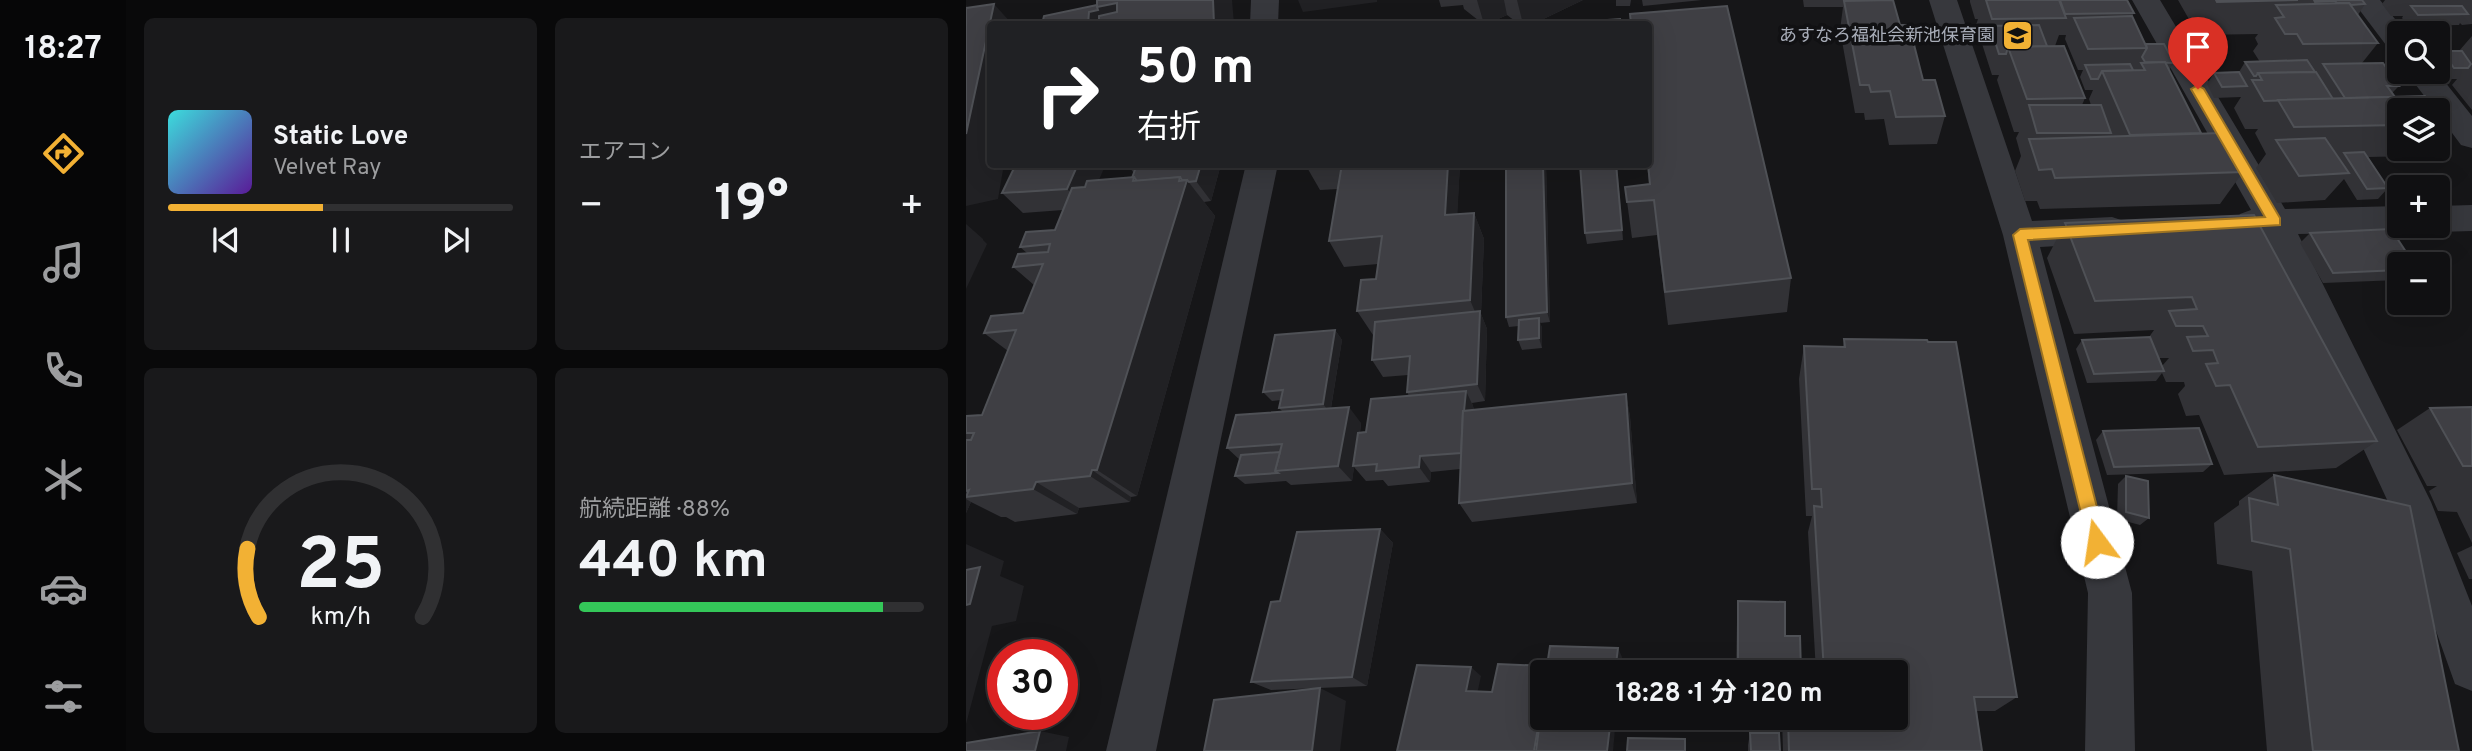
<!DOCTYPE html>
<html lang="ja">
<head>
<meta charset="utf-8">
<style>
  :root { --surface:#101012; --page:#19191b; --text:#f1f3f6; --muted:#9c9d9f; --line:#303032; --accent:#f2b134 }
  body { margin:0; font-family:Overpass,"Noto Sans JP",sans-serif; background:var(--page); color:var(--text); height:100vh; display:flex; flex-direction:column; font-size:26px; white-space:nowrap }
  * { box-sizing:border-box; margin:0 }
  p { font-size:23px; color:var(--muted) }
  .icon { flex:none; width:38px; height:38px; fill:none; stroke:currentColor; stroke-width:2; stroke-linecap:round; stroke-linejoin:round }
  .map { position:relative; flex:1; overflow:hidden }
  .side { display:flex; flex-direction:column; gap:18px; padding:18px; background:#09090a; width:840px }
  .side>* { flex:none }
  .banner { position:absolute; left:21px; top:21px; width:665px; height:147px; border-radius:7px; box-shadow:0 7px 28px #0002,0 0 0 2px var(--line); background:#202124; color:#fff; overflow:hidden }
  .tools { position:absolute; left:1421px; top:21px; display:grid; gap:14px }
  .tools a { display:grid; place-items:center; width:63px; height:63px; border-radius:7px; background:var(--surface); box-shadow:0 7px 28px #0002,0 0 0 2px var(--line); font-size:35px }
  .speed { position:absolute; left:21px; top:639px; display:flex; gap:14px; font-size:35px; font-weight:700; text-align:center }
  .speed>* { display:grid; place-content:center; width:91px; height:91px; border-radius:50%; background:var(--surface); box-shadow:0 7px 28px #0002,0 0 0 2px var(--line); line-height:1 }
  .speed .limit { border:10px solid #d22; background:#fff; color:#111 }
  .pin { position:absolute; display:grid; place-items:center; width:60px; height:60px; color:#fff; margin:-72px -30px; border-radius:50% 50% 50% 0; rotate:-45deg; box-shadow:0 0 7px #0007 }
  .pin .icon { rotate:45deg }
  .me { position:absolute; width:77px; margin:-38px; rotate:346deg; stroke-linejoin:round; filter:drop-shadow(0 0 5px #0008) }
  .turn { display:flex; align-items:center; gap:24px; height:147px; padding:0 35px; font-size:32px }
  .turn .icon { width:91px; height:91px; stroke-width:2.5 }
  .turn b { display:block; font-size:49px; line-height:60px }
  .big { font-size:52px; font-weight:700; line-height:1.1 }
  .side .tile { flex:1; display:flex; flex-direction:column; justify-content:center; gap:10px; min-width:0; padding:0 24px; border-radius:10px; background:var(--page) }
  .side .dial { align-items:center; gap:0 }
  .dial svg { height:182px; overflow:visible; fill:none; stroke:var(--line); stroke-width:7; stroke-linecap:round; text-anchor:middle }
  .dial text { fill:var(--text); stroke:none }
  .song { display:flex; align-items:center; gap:21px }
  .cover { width:84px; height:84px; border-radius:10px; background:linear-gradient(135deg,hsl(180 70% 55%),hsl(270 70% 35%)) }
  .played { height:7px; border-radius:4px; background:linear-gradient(90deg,var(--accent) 45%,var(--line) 45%) }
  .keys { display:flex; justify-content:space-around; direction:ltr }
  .heat { display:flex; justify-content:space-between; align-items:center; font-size:38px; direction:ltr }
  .charge { height:10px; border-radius:5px; background:linear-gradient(90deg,#34c759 88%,var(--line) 0) }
  .side .tiles { flex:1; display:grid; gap:18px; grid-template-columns:repeat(2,1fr) }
  .trip { position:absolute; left:564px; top:660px; width:378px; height:70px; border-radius:7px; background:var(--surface); box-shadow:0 7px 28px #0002,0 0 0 2px var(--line); font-weight:700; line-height:70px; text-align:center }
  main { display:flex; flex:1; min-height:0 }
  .menu { display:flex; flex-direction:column; width:126px; justify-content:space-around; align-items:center; background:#060607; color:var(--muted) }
  .menu .icon { width:49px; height:49px }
  .menu .active { color:var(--accent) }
  .menu b { font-size:32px; color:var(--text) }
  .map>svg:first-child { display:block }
</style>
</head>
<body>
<main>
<nav class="menu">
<b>18:27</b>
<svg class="icon active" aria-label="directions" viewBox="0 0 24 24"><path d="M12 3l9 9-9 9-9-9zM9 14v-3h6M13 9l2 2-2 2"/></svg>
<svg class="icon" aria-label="music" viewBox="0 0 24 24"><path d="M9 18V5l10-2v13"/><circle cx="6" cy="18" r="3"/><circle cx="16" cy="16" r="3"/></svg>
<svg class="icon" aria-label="phone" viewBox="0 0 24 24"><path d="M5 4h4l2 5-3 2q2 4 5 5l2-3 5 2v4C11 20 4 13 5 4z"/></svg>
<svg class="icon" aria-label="climate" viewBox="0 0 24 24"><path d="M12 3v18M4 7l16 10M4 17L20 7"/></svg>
<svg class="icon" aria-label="car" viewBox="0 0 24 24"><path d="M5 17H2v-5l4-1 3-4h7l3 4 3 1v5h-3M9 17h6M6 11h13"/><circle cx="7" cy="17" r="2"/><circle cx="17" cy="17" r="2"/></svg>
<svg class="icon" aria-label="filters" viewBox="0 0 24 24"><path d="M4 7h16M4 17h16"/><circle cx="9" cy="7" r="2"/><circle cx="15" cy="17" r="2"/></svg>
</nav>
<section class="side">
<div class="tiles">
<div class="tile">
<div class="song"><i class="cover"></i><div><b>Static Love</b><p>Velvet Ray</p></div></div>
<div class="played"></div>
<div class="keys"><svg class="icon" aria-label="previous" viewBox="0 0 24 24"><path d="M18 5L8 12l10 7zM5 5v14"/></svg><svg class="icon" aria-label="pause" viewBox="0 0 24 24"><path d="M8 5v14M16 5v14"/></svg><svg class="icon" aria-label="next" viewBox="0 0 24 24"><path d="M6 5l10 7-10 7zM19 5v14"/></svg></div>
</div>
<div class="tile"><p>エアコン</p>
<div class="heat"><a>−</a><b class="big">19°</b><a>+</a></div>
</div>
<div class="tile dial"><svg viewBox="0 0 100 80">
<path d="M14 69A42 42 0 1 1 86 69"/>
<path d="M14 69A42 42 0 0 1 9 39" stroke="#f2b134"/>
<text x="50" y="56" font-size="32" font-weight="700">25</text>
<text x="50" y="72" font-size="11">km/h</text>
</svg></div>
<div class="tile"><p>航続距離 · 88%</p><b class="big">440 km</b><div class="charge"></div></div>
</div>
</section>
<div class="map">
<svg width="1506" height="751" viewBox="0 0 1506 751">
  <rect width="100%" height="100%" fill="#161618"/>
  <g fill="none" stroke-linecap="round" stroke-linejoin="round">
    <!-- minor -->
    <g fill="#37383d" fill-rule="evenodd">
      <polygon points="285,0 313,0 312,24 284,24"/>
      <polygon points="963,0 991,0 1066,221 1146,217 1158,221 1163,230 1158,239 1146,243 1074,247 1166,593 1169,751 1119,751 1122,593 1037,235"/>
      <polygon points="1166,0 1194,0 1319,209 1433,206 1433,226 1446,226 1433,232 1332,234 1465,502 1506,606 1506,691 1489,684 1430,519 1298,235 1274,232 1269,223 1274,214 1285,210"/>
      <polygon points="1386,0 1414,0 1440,33 1433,33 1433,52 1423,49"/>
      <polygon points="1440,72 1471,72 1506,116 1506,148 1495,145 1472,114 1472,110 1469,110"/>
      <polygon points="280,164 312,164 190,751 140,751"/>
      <polygon points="1506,205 1506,231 1472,232 1459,226 1472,226 1472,206"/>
    </g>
  </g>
  <!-- wall -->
  <g fill="#323236" fill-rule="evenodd">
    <polygon points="473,0 617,0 567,24 553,24 541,15 521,24 517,24 498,9 497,5 475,7"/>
    <polygon points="650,0 665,0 664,6 650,6"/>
    <polygon points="676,0 736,0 677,6"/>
    <polygon points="837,0 923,0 957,80 979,116 971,144 923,145 918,119 899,120 898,113 889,113 874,30 877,7 838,7"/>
    <path d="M1004,0h157l7,13 -2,3 14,28 28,19 -5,7 32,63 42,39 -23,32 -180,5 -3,-8h-12l-10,-30 6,-15 -5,-18 3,-6h-5l-17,-52 2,-5h-7l-16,-50 2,-6h-3l-5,-17zM1093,35h7l-1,4 13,31h5l-3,7 5,13h8l-4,9 2,6h-9l3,-7 -30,-52z"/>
    <polygon points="1212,0 1396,0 1399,4 1392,15 1412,43 1396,63 1433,86 1426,93 1433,110 1433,149 1454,149 1448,156 1402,157 1422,188 1412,199 1391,200 1378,179 1359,200 1311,203 1290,168 1300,154 1289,133 1292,129 1279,129 1268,108 1275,97 1248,98 1241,84 1248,73 1273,72 1279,62 1294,62 1287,51 1292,44 1289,38 1292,34 1232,35"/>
    <polygon points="1419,0 1506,0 1506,24 1496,25 1494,23 1493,25 1442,26 1436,18 1437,16 1425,16 1416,4"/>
    <polygon points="1506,36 1506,110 1486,85 1491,79 1478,79 1472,71 1472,55 1476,51 1493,51"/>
    <polygon points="1472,114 1479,123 1472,131"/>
    <polygon points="161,164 255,164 245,201 238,202 249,216 171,496 165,497 164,502 113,508 111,514 49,522 40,517 35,517 5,502 0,513 0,416 16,415 42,351 18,333 57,313 68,285 47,267 61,253 54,247 89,230 97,210 57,213 36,193 133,180 166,178 169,172 167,172"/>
    <polygon points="339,164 494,164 491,214 508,213 518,239 515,314 521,329 519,401 506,403 508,410 660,394 664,417 671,503 506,522 493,503 494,469 465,472 464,482 422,486 417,480 400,481 388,467 386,481 325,485 320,481 279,484 269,476 274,460 261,448 316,411 313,408 315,400 306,401 297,392 369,330 376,340 365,408 395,423 394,433 400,432 443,396 441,392 442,375 417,377 406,360 408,335 407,335 391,311 410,279 412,264 378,267 363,241 372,189 354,190"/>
    <polygon points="540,164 580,164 584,322 574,323 576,328 576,348 556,350 552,340 553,326 543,327 540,317"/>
    <polygon points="614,164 651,164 657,240 621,244 619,233"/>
    <polygon points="681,164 682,164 825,278 821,312 702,325 691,235 666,238 659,187 683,184"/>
    <path d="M1288,215l123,226 -41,27 -112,7 -25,-60 -13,1 -8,-22 7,-8 -1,-4h-18l-4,-9 -6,8 -69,2 -11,-34 6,-9 67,-3 5,-7 -80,4 -27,-76 18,-35zM1192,358h11l-7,8z"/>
    <polygon points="1344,233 1433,264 1433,280 1357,283 1334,243"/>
    <polygon points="878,339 1051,697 1029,711 1011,711 1016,751 817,751 816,718 929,718 929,672 850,672 842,532 846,516 840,516 833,379 838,346 877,347"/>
    <polygon points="1506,407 1506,543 1491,512 1472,511 1463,491 1471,486 1461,486 1431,430 1464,408"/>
    <polygon points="1137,431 1246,464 1237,472 1141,475 1130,440"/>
    <polygon points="1308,475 1493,751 1301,751 1286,571 1251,564 1248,523 1273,505 1273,501"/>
    <polygon points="1160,476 1183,518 1174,525 1151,519 1152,484"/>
    <polygon points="414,529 427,543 401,686 305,690 285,682"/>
    <polygon points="1506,546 1506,579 1503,579 1491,553"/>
    <polygon points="772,601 819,636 835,672 770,672 771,621"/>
    <polygon points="784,733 814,751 782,751 782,745"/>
  </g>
  <!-- shaded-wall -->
  <g fill="#212124">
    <polygon points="171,0 166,24 133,24 141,21 131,23 131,24 122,24 123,12 131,7"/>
    <polygon points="247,0 266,0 268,24 248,24"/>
    <polygon points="332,0 411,0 411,2 337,12"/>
    <polygon points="511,0 538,0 541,15 521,24 518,24"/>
    <polygon points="551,0 617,0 567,24 557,24"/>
    <polygon points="28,4 46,24 24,24 24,164 38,164 32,199 0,206 0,5 22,31"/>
    <polygon points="112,164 140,164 120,209 101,189"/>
    <polygon points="235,164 255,164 245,201 230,181"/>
    <polygon points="482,164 494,164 490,242 479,215"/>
    <polygon points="577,164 580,164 584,322 581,312"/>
    <polygon points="214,177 221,180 249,216 171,496 131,470"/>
    <polygon points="508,213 518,239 515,314 521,329 519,401 511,384 513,321 504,300"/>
    <polygon points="0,224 17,239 17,240 21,244 0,289"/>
    <polygon points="573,318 576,328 576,348 573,338"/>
    <polygon points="369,330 376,340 364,413 357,404"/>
    <polygon points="500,391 508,408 505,468 495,453"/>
    <polygon points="660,394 664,417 671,503 666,483"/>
    <polygon points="383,407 395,423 386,481 372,466"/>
    <polygon points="454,456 465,472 464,482 453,467"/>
    <polygon points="126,470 165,497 164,502 124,476"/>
    <polygon points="70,482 113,508 111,514 67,489"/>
    <polygon points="0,499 5,502 0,513"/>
    <polygon points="414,529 427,543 401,686 386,677"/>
    <polygon points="0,544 38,561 34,576 58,586 50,621 26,626 0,724"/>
    <polygon points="652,648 656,657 654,672 649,672"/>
    <polygon points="505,667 515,676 510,699 500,691"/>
    <polygon points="354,688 380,701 374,751 346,751"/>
    <polygon points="645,718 650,718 647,751 641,751"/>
    <polygon points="74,731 103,737 100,751 69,751"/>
  </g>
  <!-- building -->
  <g fill="#3f3f44" stroke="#4f5156" stroke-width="2">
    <polygon points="131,0 247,0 248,24 153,24 153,20 133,24 133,16 151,12 151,3 131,7"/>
    <polygon points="927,0 934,25 943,25 957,80 969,80 979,116 930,117 924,91 905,92 903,85 894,85 878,1"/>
    <polygon points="1020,0 1093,0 1100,18 1026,19"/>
    <polygon points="1094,0 1161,0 1168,13 1099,14"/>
    <polygon points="1250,0 1332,0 1251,2"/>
    <polygon points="1348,0 1396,0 1399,4 1385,5 1383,3 1371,3 1369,1 1349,2"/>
    <polygon points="1383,3 1412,43 1337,44 1331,34 1319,34 1309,18 1318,17 1310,5"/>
    <polygon points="28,4 0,134 0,8"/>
    <polygon points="131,5 131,7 132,10 123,12 122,24 76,24 78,16"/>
    <polygon points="761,6 825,278 699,292 688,200 661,202 659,187 684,184 682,164 682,24 665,24 664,14"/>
    <polygon points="1445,6 1496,6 1502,14 1452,15"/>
    <polygon points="1166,16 1181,48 1122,49 1108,18"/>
    <polygon points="654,19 654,24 614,24 614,22"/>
    <polygon points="1073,25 1081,46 1042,47 1040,54 1033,54 1024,26"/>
    <polygon points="1180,44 1198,44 1208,63 1179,62 1176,57 1181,48"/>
    <polygon points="1098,46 1119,98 1061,99 1042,47"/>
    <polygon points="1476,51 1496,51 1505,64 1502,68 1488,68"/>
    <polygon points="1341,60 1349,72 1292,73 1290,76 1288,76 1279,62"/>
    <polygon points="1199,62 1235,133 1164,135 1136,71 1179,70 1175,63"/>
    <polygon points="1417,63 1433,86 1421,86 1429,97 1379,98 1357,64"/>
    <polygon points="1164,64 1167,70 1136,71 1132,79 1125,79 1119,65"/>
    <polygon points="1273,72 1281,86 1256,87 1248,73"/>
    <polygon points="1350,72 1367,99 1298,101 1286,80 1296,80 1292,73"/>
    <polygon points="1459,96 1469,110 1433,110 1433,125 1328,127 1312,100"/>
    <polygon points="1063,105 1135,105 1145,133 1071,133"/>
    <polygon points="1472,114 1479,123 1472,124"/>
    <polygon points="1256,133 1277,172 1089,178 1086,169 1073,170 1063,139"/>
    <polygon points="1359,138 1383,173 1333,176 1310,140"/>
    <polygon points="1398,152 1422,188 1401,189 1378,153"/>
    <polygon points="50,164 112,164 101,189 36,193"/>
    <polygon points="171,164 235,164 230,181 223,182 221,180 216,180 214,177 171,181 168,177 166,178"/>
    <polygon points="376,164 482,164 479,215 508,213 504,300 391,311 395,280 410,279 416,236 363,241"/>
    <polygon points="540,164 577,164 581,312 540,317"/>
    <polygon points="614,164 650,164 656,230 619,233"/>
    <polygon points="168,177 167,181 214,177 213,181 221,180 131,470 126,470 124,476 70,482 67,489 0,497 3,490 0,491 0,440 5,440 8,433 0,433 0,416 16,415 50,330 18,333 25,316 57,313 77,264 47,267 52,254 82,252 84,244 54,247 60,232 89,230 106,188 119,187 121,181"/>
    <polygon points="1288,215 1411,441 1292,447 1264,385 1250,386 1240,364 1252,363 1247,350 1227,351 1221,337 1242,336 1237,326 1210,326 1203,311 1231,309 1226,297 1129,301 1099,223"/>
    <polygon points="1425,229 1448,264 1433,264 1433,270 1367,273 1344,233"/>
    <polygon points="514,311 511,384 441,392 444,356 406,360 409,322"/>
    <polygon points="573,318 573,338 552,340 553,320"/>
    <polygon points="369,330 357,404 313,408 317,390 297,392 309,335"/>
    <polygon points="1184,337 1198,371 1128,374 1116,340"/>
    <polygon points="878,339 961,340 962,342 990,342 1051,697 1008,697 1016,751 823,751 822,718 929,718 929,672 858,672 848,506 856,507 855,489 846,489 838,346 879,347"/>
    <polygon points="500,391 498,411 497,411 495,453 454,456 453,467 410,471 411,464 387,466 392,433 400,432 405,399"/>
    <polygon points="660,394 666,483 493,503 497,411"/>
    <polygon points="383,407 372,466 309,471 316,444 261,448 270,415"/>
    <polygon points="1506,407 1506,466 1497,466 1464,408"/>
    <polygon points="1233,428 1246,464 1148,467 1137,431"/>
    <polygon points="314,452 309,471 312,473 269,476 275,455"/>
    <polygon points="1308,475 1444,506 1493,751 1347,751 1324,549 1286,541 1283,498 1312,505"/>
    <polygon points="1160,476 1182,481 1183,518 1160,512"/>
    <polygon points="414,529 386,677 285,682 305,602 314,601 331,532"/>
    <polygon points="14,567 4,604 0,605 0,570"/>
    <polygon points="772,601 819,602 819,636 834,636 835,672 772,672"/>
    <polygon points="584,646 652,648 649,672 576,672 576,704 568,751 431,751 451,665 505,667 500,691 526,692 532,664 581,666"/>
    <polygon points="354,688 346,751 238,751 248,700"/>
    <polygon points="576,706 576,718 645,718 641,751 570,751"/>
    <polygon points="74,731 69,751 0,751 0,743"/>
    <polygon points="784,733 813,733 814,751 785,751"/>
    <polygon points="662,738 719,739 719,751 661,751"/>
  </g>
  <!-- route -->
  <polygon fill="#f2b134" stroke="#9d7322" stroke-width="2" points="1232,85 1238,89 1314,218 1314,225 1062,240 1140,542 1137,548 1131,551 1124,548 1122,542 1047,235 1054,229 1299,217 1225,89"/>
  <!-- icons -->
  <defs>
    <symbol id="school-square" viewBox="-11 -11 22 22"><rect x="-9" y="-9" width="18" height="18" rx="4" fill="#f2b134" stroke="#111113"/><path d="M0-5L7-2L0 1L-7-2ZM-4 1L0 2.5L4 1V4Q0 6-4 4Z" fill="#111"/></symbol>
  </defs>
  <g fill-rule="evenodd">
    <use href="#school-square" x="1034" y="18" width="35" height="35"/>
  </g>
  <g text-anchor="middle" stroke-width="7" stroke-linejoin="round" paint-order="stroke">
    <!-- far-poi labels -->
    <g font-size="18" fill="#a8adb8" stroke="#111113" text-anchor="end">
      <text x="1029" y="41">あすなろ福祉会新池保育園</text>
    </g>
  </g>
</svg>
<div class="tools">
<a><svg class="icon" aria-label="search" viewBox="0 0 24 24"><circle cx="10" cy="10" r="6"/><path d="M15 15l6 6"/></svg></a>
<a><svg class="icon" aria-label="layers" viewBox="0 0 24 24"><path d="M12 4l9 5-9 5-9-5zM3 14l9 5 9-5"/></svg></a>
<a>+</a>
<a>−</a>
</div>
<div class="speed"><div class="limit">30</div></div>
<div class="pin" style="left:1232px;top:89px;background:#d93025"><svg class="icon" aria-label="arrive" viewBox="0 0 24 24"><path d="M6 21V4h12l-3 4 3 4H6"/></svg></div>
<svg class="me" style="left:1131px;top:542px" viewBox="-20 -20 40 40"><circle r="19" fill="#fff"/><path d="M0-13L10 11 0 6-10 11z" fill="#f2b134"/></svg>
<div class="trip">18:28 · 1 分 · 120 m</div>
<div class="banner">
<div class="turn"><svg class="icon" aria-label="right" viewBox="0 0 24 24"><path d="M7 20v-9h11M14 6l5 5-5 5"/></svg><div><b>50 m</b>右折</div></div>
</div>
</div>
</main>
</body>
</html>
